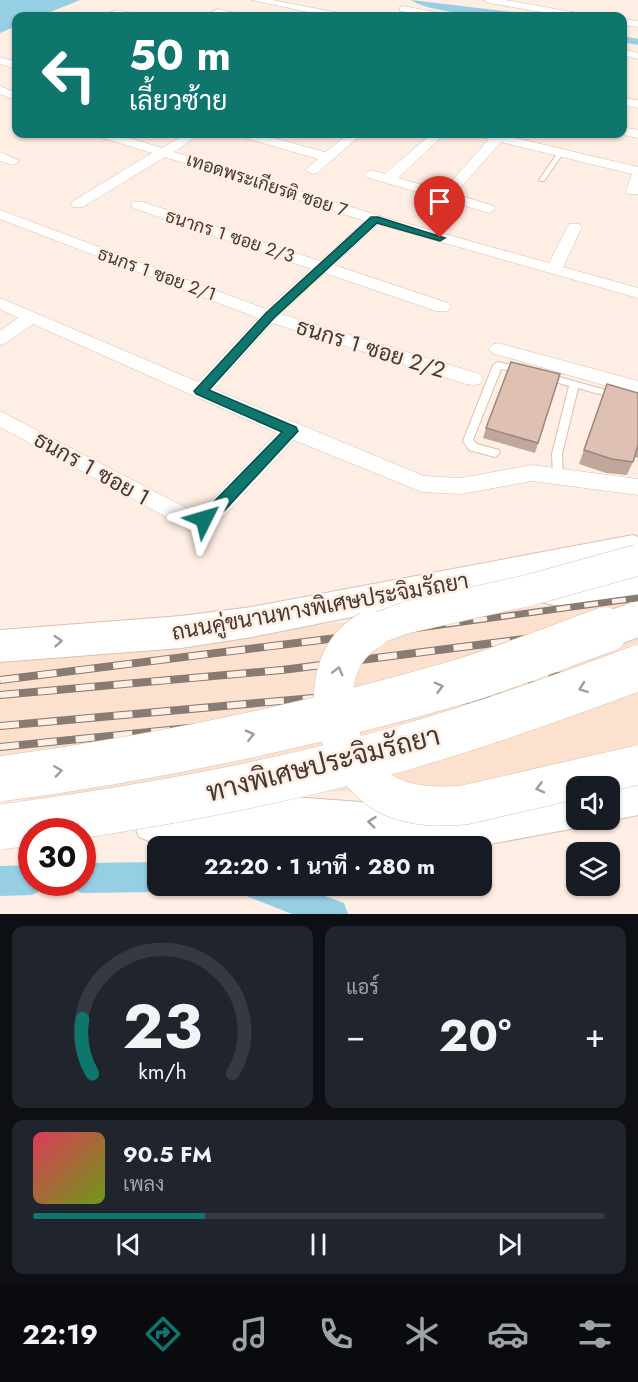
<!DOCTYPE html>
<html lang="th">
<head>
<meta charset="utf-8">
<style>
  :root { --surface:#171b24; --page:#20242c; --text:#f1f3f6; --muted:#9ea1a6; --line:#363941; --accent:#0f766e }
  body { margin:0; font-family:Jost,Sarabun,sans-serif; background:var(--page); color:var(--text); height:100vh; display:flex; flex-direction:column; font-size:22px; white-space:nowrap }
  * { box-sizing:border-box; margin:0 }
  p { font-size:20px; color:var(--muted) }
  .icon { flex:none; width:33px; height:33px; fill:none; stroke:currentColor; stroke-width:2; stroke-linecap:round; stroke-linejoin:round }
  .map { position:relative; height:914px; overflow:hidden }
  .sheet { display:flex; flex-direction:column; gap:12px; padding:12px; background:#0d0f14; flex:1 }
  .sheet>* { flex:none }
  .hud { position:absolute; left:12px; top:12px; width:615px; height:126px; border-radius:12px; box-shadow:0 2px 4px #0004; background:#0f766e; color:#fff; overflow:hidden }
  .buttons { position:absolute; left:566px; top:776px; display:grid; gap:12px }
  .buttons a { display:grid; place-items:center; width:54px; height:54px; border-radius:12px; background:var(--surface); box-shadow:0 2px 4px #0004; font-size:30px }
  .speed { position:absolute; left:18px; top:818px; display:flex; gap:12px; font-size:30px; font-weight:700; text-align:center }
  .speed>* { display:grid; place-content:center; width:78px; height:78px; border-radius:50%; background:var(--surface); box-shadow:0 2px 4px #0004; line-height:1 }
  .speed .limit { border:9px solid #d22; background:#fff; color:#111 }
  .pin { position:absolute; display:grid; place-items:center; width:51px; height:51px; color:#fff; margin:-62px -26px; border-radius:50% 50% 50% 0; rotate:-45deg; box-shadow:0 0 6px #0007 }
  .pin .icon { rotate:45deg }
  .me { position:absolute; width:66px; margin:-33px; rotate:50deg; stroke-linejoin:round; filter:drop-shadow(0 0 4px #0008) }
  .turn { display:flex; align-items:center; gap:21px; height:126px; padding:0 18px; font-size:27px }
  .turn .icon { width:78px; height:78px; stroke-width:2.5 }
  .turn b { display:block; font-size:42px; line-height:51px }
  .big { font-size:45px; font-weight:700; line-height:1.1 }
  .sheet .tile { flex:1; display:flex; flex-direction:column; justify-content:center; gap:9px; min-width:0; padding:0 21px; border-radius:12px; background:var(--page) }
  .sheet .dial { align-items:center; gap:0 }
  .dial svg { height:156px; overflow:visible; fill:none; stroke:var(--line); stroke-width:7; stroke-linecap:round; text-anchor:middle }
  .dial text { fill:var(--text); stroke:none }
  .song { display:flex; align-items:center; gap:18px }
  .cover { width:72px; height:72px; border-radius:9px; background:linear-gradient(135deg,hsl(350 70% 55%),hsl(80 70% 35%)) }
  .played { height:6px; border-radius:3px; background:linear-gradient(90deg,var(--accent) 30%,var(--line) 30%) }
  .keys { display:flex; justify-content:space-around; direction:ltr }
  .heat { display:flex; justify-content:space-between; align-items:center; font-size:33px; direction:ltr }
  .sheet .tiles { flex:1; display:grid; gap:12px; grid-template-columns:1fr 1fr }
  .tile:last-child { grid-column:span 2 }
  .trip { position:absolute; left:147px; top:836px; width:345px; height:60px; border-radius:12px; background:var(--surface); box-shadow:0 2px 4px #0004; font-weight:700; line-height:60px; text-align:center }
  .dock { display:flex; height:96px; justify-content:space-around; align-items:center; background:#090b0e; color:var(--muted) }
  .dock .icon { width:42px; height:42px }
  .dock .current { color:var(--accent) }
  .dock b { font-size:27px; color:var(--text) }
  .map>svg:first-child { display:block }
</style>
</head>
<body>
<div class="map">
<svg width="638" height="914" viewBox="0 0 638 914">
  <rect width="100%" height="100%" fill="#feeee3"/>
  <!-- built -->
  <polygon fill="#fce1ce" points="638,588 638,747 444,789 0,800 0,662 182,645 314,625 546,606"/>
  <!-- water -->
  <polygon fill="#96cee4" points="0,0 80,0 40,16 16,16 16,26 0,33"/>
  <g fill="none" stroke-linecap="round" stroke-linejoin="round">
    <!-- canal -->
    <g fill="#96cee4" fill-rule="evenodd">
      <path d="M411,0l110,13 5,3c-24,3 -97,-3 -115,-16z"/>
      <polygon points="622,36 638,39 638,45 622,42"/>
      <polygon points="158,862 158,885 169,885 158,892 82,893 72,888 69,882 82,882 82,863"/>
      <polygon points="32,865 32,882 46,882 42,890 32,895 0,896 0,866"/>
      <polygon points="239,885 295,885 344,903 348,914 292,914 244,895"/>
    </g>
    <defs>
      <g id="service">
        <polygon points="559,151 564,152 544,181 540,181 539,180"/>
        <polygon points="498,362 525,368 527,370 522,373 501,369 473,440 477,444 499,450 500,453 495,457 469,450 463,441 493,365"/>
        <polygon points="545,373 638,399 638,405 578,388 562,454 563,476 562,479 554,479 553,476 552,454 569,386 542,378 540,376"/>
      </g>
      <g id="minor">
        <polygon points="252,0 272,0 339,13 344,16 327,16"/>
        <polygon points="484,0 505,0 578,13 583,16 565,16 489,3"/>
        <polygon points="403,6 440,13 445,16 427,16 400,11 400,7"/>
        <polygon points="217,9 241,14 243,16 214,14 212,12"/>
        <polygon points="117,10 138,14 140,16 99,16"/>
        <polygon points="379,13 384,16 373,16 375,14"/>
        <polygon points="622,19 638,21 638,27 622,25"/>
        <polygon points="622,49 638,53 638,59 622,55"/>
        <polygon points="0,57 16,62 16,69 0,64"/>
        <polygon points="0,86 16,93 16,100 0,94"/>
        <polygon points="622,98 638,100 638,108 622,105"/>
        <polygon points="622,127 638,130 638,138 618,134 622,134"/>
        <polygon points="98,134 116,134 162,148 186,134 200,134 174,152 380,216 549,263 569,224 579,224 582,227 563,267 638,288 638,298 378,224 334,265 448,303 451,307 448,311 436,311 325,273 281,314 480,374 483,379 480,384 473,385 466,384 272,323 214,389 424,476 461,478 532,465 638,479 638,495 532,481 461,494 422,492 294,440 228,512 212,525 187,528 0,427 0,411 190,510 199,510 212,500 277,433 33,324 6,343 0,345 0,331 18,318 0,309 0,298 198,382 258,318 0,219 0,210 266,309 311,269 133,208 131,205 133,202 143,202 320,261 365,221 165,157 83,207 73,207 71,204 73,201 152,153 99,137"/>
        <polygon points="241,134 259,134 325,152 349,134 362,134 317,173 312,174 305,170 318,159 242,137"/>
        <polygon points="431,134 444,134 398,178 443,191 489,139 478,137 477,134 499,134 638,167 638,194 628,194 626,191 632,174 501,142 455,194 494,206 496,209 489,213 366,177 364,174 371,170 385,174"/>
        <polygon points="0,152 20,161 13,165 0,161"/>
        <polygon points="498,343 638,381 638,395 492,353 489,349 492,345"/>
      </g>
      <g id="secondary">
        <polygon points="633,535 638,537 638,559 633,561 252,637 181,648 0,662 0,630 181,616 252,607"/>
        <path d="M638,567v28c-29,5 -67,17 -96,7l-5,-10 5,-10 12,-4 38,-3z"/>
        <polygon points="638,775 638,815 609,821 604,819 609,819 609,786 597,786"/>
        <polygon points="576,788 576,819 592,819 590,822 576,828 479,846 399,846 279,836 154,843 139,837 133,822 139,807 154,801 279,796 415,806 476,805"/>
      </g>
    </defs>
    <!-- service casing -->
    <use href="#service" stroke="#dac0ae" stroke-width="2"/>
    <!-- minor casing -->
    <use href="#minor" stroke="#dac0ae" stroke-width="1"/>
    <!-- secondary casing -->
    <use href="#secondary" stroke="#dac0ae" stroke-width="2"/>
    <!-- service -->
    <use href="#service" fill="#fff" fill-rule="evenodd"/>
    <!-- minor -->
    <use href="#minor" fill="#fff" fill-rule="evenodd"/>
    <!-- secondary -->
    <use href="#secondary" fill="#fff" fill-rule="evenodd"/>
    <defs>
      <g id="rail-far1">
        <polyline points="390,632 638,598"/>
        <polyline points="583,632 638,625"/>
      </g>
      <g id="rail">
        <polyline points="0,680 401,630"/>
        <polyline points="0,695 282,670 595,630"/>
        <polyline points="0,726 638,669"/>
        <polyline points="0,747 638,683"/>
      </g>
    </defs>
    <!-- rail-far1 casing -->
    <use href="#rail-far1" stroke="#877b72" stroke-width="7"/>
    <!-- rail casing -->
    <use href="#rail" stroke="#877b72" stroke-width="8"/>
    <!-- rail-far1 -->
    <use href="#rail-far1" stroke="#feeee3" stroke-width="4.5" stroke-dasharray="14" stroke-linecap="butt"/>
    <!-- rail -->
    <use href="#rail" stroke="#feeee3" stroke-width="6" stroke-dasharray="19" stroke-linecap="butt"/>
    <defs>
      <polyline id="secondary-bridge-far1" points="367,632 405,618 530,590 638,560"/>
      <path id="secondary-bridge" d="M370,630c-63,35 -37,140 22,167 23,10 47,10 72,8l174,-40"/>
      <polyline id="motorway-bridge-far1" points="601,632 638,619"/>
      <g id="motorway-bridge">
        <path d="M0,779c155,-21 308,-53 459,-97 49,-15 98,-35 146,-52"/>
        <path d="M0,827c137,-18 273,-42 406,-80 78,-23 155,-50 232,-79"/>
      </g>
    </defs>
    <!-- secondary-bridge-far1 casing -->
    <use href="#secondary-bridge-far1" stroke="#dac0ae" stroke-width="32" stroke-linecap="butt"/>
    <!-- secondary-bridge casing -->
    <use href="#secondary-bridge" stroke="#dac0ae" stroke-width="40" stroke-linecap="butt"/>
    <!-- motorway-bridge-far1 casing -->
    <use href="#motorway-bridge-far1" stroke="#dac0ae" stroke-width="37" stroke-linecap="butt"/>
    <!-- motorway-bridge casing -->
    <use href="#motorway-bridge" stroke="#dac0ae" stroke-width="46" stroke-linecap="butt"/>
    <!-- secondary-bridge-far1 -->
    <use href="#secondary-bridge-far1" stroke="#fff" stroke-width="31"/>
    <!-- secondary-bridge -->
    <use href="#secondary-bridge" stroke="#fff" stroke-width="39"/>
    <!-- motorway-bridge-far1 -->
    <use href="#motorway-bridge-far1" stroke="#fff" stroke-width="35"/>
    <!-- motorway-bridge -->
    <use href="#motorway-bridge" stroke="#fff" stroke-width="45"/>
  </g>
  <!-- wall -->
  <g fill="#c0a69b">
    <polygon points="560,374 535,453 483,438 486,428"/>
    <polygon points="607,384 638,393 638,458 635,457 627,475 606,473 579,464"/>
  </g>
  <!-- building -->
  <g fill="#dfc1b4" stroke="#9c877e" stroke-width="1.5">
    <polygon points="511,362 560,374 538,443 486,428"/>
    <polygon points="607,384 638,393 638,445 633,462 612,459 584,450"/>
  </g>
  <!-- one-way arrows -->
  <defs><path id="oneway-chevron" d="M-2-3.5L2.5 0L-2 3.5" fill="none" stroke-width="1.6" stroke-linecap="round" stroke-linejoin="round" transform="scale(1.5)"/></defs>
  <g stroke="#a29c98">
    <use href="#oneway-chevron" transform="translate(58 641) rotate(-4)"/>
    <use href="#oneway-chevron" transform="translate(338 671) rotate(-76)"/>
    <use href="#oneway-chevron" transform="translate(439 687) rotate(-15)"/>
    <use href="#oneway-chevron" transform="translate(583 688) rotate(160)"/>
    <use href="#oneway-chevron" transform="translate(250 735) rotate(-13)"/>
    <use href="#oneway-chevron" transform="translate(58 771) rotate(-8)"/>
    <use href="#oneway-chevron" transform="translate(540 788) rotate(166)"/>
    <use href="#oneway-chevron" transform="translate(372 822) rotate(-174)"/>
  </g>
  <!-- route -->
  <polygon fill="#0f766e" stroke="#0a4d48" stroke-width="1.5" points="371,217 378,217 445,238 440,241 377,223 274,318 209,390 296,427 298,431 225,510 209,523 199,523 197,519 282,432 196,394 194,391 266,313"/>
  <g text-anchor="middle" stroke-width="5" stroke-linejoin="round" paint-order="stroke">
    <!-- far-street labels -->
    <g font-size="18" fill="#443932" stroke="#feeee3">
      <text transform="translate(267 185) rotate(18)" y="6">เทอดพระเกียรติ ซอย 7</text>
      <text transform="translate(230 236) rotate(18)" y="6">ธนากร 1 ซอย 2/3</text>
      <text transform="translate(157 274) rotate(20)" y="6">ธนกร 1 ซอย 2/1</text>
    </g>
    <!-- street labels -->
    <g font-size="22" fill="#443932" stroke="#feeee3">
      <text transform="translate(371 348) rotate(17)" y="8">ธนกร 1 ซอย 2/2</text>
      <text transform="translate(92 468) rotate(29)" y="8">ธนกร 1 ซอย 1</text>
      <text transform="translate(320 606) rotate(-10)" y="8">ถนนคู่ขนานทางพิเศษประจิมรัถยา</text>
    </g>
    <!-- near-street labels -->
    <g font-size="27" fill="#443932" stroke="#feeee3">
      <text transform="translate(323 764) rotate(-14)" y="9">ทางพิเศษประจิมรัถยา</text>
    </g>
  </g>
</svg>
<div class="buttons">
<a><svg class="icon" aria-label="sound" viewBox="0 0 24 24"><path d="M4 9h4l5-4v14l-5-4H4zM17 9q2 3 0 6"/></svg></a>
<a><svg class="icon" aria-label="layers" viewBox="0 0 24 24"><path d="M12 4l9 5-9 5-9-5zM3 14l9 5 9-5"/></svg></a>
</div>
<div class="speed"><div class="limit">30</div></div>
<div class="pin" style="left:440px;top:238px;background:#d93025"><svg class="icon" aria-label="arrive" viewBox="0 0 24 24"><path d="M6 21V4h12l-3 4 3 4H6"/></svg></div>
<svg class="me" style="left:204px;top:519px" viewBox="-20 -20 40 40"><path d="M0-17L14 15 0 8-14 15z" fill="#0f766e" stroke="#fff" stroke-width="4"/></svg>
<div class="trip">22:20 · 1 นาที · 280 m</div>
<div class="hud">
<div class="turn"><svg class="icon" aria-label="left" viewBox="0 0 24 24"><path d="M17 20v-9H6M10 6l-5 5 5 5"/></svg><div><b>50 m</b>เลี้ยวซ้าย</div></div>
</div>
</div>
<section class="sheet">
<div class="tiles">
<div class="tile dial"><svg viewBox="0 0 100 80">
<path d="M14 69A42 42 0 1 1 86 69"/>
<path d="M14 69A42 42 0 0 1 9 41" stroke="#0f766e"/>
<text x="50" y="56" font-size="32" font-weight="700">23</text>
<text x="50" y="72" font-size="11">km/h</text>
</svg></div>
<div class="tile"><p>แอร์</p>
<div class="heat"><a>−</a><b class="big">20°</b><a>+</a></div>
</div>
<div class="tile">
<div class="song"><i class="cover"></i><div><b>90.5 FM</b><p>เพลง</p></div></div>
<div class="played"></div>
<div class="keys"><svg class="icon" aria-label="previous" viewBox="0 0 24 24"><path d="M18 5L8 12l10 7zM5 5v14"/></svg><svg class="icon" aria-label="pause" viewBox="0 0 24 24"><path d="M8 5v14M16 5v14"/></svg><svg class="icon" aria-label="next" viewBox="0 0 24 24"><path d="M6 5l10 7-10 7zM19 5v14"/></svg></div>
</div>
</div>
</section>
<nav class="dock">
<b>22:19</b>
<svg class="icon current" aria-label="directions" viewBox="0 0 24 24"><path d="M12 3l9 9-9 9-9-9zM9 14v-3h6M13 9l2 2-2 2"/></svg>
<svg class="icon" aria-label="music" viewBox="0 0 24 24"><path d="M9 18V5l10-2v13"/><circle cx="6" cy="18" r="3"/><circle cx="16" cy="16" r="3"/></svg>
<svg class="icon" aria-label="phone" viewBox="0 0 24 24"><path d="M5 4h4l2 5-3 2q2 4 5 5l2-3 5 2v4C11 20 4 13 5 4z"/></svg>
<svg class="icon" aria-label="climate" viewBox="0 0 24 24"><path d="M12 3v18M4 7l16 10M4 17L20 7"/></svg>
<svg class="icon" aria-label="car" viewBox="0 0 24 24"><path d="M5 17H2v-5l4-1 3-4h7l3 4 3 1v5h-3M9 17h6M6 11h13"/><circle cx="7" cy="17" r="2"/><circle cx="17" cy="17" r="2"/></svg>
<svg class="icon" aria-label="filters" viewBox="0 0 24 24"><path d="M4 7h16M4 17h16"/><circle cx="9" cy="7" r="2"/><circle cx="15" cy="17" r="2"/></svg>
</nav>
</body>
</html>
